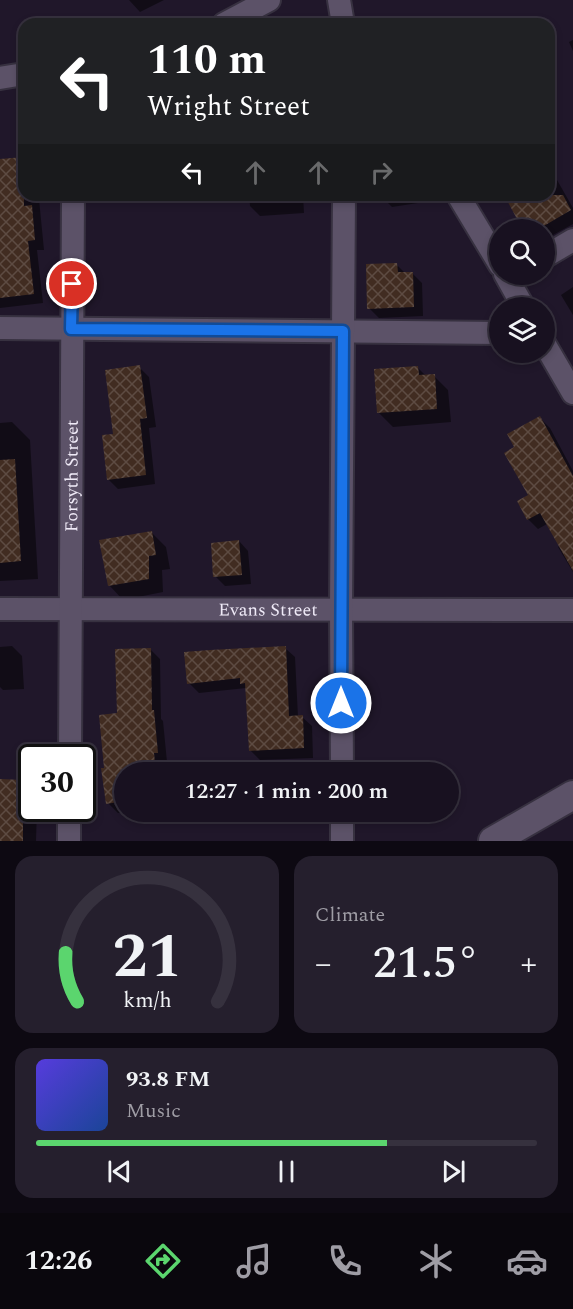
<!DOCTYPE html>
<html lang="en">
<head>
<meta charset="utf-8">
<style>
  :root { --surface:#181120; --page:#251f2d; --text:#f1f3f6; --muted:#9f9da5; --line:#36313e; --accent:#5bd56e }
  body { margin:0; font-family:Spectral,serif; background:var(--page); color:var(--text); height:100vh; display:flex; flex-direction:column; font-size:22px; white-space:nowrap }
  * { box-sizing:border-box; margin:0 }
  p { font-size:20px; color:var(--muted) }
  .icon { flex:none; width:33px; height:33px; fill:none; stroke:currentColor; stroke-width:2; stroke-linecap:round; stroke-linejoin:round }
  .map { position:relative; height:841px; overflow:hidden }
  .drawer { display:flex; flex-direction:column; gap:15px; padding:15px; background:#0d0912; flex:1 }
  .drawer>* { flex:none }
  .top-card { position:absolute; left:18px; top:18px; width:537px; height:183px; border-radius:18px; box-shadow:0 3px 9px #0003,0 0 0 2px var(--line); background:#202124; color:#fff; overflow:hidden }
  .buttons { position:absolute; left:489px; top:219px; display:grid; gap:12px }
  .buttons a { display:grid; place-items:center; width:66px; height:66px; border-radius:50%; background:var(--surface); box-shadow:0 3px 9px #0003,0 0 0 2px var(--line); font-size:30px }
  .speed { position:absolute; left:18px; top:744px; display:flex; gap:12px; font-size:30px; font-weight:700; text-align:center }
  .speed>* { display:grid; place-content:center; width:78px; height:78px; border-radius:50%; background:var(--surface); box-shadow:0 3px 9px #0003,0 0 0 2px var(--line); line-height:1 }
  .speed .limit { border:3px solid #111; border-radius:9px; background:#fff; color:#111 }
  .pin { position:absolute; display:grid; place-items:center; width:51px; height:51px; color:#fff; margin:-26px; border:3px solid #fff; border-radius:50%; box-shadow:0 2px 6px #0007 }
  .me { position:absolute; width:66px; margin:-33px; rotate:0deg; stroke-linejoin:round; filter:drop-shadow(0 0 4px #0008) }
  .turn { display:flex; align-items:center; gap:21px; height:126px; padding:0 30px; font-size:27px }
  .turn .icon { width:78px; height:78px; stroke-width:2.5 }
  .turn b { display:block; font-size:42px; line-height:51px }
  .lanes { display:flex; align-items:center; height:57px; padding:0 30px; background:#0003; justify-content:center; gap:30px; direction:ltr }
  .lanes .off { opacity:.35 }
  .big { font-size:45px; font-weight:600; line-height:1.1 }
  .drawer .widget { flex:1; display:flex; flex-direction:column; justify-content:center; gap:9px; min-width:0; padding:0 21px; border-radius:18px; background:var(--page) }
  .drawer .dial { align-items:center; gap:0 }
  .dial svg { height:156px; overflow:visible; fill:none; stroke:var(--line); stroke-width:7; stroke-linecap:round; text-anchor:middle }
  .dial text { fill:var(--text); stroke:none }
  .song { display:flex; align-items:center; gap:18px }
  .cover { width:72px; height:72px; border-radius:9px; background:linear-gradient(135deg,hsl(250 70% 55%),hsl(220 70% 35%)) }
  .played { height:6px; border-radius:3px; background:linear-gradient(90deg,var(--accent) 70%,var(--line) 70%) }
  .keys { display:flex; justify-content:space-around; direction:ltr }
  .heat { display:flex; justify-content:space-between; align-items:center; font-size:33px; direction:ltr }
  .drawer .tiles { flex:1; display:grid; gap:15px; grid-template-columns:1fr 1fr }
  .widget:last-child { grid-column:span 2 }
  .trip { position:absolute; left:114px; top:762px; width:345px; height:60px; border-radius:30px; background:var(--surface); box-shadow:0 3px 9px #0003,0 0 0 2px var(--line); font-weight:600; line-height:60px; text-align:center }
  .tabs { display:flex; height:96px; justify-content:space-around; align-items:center; background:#0a070d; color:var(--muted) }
  .tabs .icon { width:42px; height:42px }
  .tabs .selected { color:var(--accent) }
  .tabs b { font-size:27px; color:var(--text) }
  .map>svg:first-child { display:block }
</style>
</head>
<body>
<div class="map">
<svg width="573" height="841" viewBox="0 0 573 841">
  <defs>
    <pattern id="building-cross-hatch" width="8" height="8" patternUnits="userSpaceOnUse" patternTransform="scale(1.5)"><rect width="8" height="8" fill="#412c21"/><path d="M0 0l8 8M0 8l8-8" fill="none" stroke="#5d4b42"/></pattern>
  </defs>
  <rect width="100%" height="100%" fill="#20172a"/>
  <!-- shadow -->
  <g fill="#0007">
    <polygon points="129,0 164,0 140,12"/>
    <polygon points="573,40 573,51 569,42"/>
    <polygon points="24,159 24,195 43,195 43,199 39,199 44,250 37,250 43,303 0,308 0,161"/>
    <polygon points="549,172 557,180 573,208 573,224 544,240 544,230 525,230 505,195 549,195"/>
    <polygon points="249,195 303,195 304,213 260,216 250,206"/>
    <polygon points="382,195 416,195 418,203 392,207 382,197"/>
    <polygon points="397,265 406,274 412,273 422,283 423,316 379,318 369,308"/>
    <polygon points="573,287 573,315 561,295"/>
    <polygon points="139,367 149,377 156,427 149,428 155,484 118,489 108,479"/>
    <polygon points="418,368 426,376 434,376 448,390 451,422 393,427 378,412"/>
    <polygon points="540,418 550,428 573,471 573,572 558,547 560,546 547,524 538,529 528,519 519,502 530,495 516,448"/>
    <polygon points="12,422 30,440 38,579 0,581 0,423"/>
    <polygon points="152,533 166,547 170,569 162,570 163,592 123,600 109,585"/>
    <polygon points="239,541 248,551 251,584 225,586 215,576"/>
    <polygon points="12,646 22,656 24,689 3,690 0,687 0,647"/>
    <polygon points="285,648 295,657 298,717 302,717 312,726 313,758 260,760 250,750 246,688 199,693 189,683"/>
    <polygon points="150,649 160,659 161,719 163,721 167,762 163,763 164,772 124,772 124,812 129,812 118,813 108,803 106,769 118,714"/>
    <polygon points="0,781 22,781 32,790 32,808 37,808 36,841 0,841"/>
  </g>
  <!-- building -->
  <g fill="url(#building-cross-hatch)">
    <polygon points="24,157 24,206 32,205 35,240 28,241 34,294 0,298 0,159"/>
    <polygon points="504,195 563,195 571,210 537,230 523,230"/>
    <polygon points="397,263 398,272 413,272 414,307 367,309 366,264"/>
    <polygon points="140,365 147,418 140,419 146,475 107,480 102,435 113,434 105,370"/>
    <polygon points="418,366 419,375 435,374 437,409 377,413 374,369"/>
    <polygon points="540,416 573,476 573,571 540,513 527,520 517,501 528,495 504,453 514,447 507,434"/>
    <polygon points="15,459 21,561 0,563 0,460"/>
    <polygon points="152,531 156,555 149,556 149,579 108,586 99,540"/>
    <polygon points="239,540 242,575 213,577 211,543"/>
    <polygon points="286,646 289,716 303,715 304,748 249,751 245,683 240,684 240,678 187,684 184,652 210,650"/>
    <polygon points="151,648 152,710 154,710 158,753 154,753 156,772 124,772 124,801 106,804 101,768 104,768 99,715 117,713 115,649"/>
    <polygon points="0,779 23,780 23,841 0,841"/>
  </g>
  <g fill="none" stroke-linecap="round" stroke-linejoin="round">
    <defs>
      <g id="minor">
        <polyline points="339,0 343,24"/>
        <polyline points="224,24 269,0"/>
        <polyline points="0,78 24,74"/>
        <polyline points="458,195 500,265"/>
        <polyline points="544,257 573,240"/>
        <polyline points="505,274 524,308"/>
        <polyline points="0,328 500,333"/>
        <polyline points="544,343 573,393"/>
        <path id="s1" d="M0,609l573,1"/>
        <path id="s2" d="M70,758l3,-563"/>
        <polyline points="342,772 341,609 344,195"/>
        <polyline points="342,812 342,841"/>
        <polyline points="69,841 69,808"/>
      </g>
      <polyline id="tertiary" points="493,841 573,795"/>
    </defs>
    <!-- minor casing -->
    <use href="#minor" stroke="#373140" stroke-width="26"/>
    <!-- tertiary casing -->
    <use href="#tertiary" stroke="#373140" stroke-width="32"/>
    <!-- minor -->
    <use href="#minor" stroke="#5c5268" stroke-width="22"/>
    <!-- tertiary -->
    <use href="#tertiary" stroke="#5c5268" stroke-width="28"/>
  </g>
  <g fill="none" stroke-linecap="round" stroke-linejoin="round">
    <defs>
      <polyline id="route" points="72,284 71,329 343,331 341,703"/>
    </defs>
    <!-- route casing -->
    <use href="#route" stroke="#114b97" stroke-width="15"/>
    <!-- route -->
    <use href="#route" stroke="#1a73e8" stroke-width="10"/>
  </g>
  <g text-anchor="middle" stroke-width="6" stroke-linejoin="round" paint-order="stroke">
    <!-- street labels -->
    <g font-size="18" fill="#efeaf7" stroke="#160e20">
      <text dy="6" stroke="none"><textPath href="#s2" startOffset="282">Forsyth Street</textPath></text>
      <text dy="6" stroke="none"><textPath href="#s1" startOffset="268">Evans Street</textPath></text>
    </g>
  </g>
</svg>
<div class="buttons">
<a><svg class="icon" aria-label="search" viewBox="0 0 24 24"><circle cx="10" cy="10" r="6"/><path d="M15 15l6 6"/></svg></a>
<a><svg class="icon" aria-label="layers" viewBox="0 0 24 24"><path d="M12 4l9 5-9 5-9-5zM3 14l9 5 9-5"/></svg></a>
</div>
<div class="speed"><div class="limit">30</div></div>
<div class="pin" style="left:72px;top:284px;background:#d93025"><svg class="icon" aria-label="arrive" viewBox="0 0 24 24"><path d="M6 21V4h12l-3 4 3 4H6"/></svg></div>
<svg class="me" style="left:341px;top:703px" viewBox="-20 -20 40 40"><circle r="17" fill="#1a73e8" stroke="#fff" stroke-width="3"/><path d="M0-11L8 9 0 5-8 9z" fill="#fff"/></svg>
<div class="trip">12:27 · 1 min · 200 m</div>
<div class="top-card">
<div class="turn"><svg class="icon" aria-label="left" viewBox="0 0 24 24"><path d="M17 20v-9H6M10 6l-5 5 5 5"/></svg><div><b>110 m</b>Wright Street</div></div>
<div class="lanes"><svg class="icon" aria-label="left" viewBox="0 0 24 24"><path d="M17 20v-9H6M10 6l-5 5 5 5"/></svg><svg class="icon off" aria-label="ahead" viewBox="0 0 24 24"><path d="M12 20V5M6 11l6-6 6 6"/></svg><svg class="icon off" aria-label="ahead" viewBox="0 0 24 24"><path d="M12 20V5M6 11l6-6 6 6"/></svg><svg class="icon off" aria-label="right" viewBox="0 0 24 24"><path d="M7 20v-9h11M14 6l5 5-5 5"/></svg></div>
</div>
</div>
<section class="drawer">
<div class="tiles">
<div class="widget dial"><svg viewBox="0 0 100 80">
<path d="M14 69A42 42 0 1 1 86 69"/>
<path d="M14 69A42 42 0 0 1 8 44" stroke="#5bd56e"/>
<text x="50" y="56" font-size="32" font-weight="700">21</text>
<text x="50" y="72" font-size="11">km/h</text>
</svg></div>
<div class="widget"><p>Climate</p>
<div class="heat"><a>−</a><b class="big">21.5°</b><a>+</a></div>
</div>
<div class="widget">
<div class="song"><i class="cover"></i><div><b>93.8 FM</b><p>Music</p></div></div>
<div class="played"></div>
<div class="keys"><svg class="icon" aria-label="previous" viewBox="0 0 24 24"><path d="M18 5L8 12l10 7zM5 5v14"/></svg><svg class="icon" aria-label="pause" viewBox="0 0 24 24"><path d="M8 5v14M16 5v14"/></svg><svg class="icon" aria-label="next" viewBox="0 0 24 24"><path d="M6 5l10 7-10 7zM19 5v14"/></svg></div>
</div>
</div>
</section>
<nav class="tabs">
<b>12:26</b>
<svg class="icon selected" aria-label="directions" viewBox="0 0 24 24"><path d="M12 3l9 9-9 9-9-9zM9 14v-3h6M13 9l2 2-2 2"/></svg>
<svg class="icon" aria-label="music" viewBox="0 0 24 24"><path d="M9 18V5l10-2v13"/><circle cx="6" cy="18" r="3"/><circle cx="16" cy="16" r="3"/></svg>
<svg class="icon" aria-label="phone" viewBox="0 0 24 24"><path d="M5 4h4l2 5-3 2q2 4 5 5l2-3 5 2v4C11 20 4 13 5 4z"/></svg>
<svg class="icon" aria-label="climate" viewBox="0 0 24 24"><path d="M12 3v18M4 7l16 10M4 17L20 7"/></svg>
<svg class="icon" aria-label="car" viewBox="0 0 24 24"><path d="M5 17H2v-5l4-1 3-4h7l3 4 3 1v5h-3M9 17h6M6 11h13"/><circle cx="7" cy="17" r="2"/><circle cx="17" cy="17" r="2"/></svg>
</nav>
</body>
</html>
